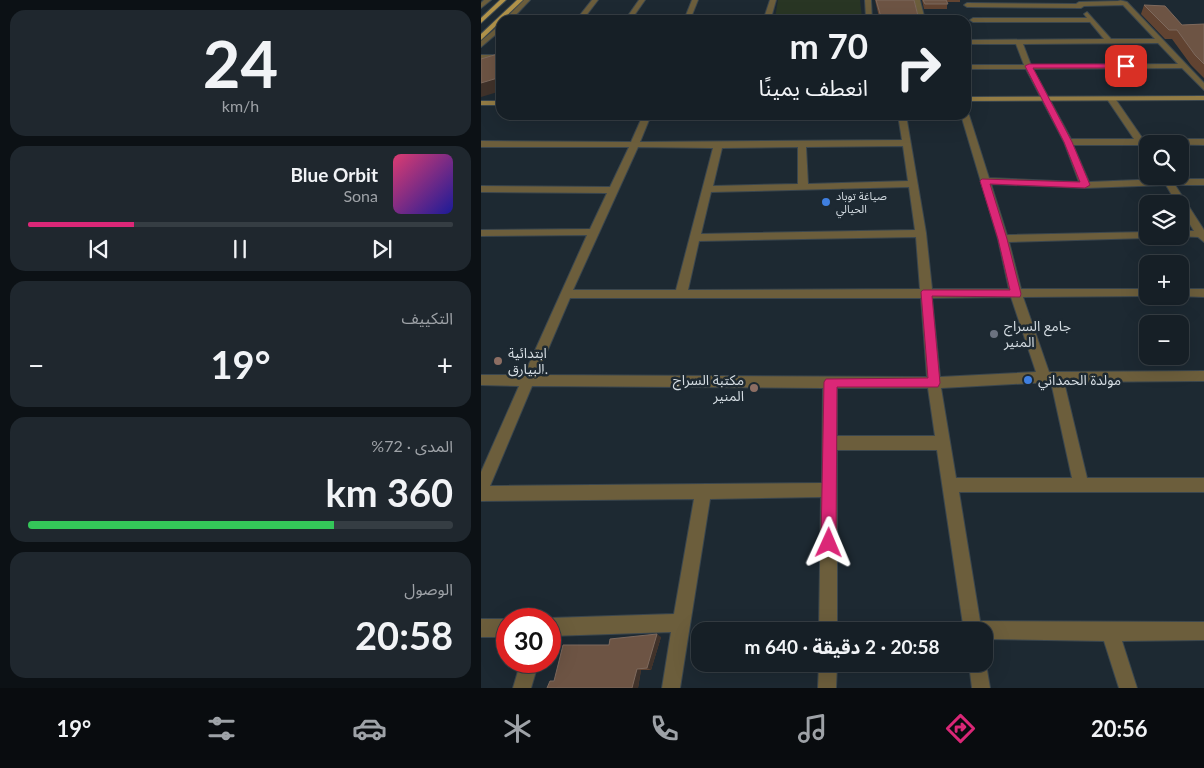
<!DOCTYPE html>
<html lang="ar">
<head>
<meta charset="utf-8">
<style>
  :root { --surface:#161f26; --page:#1f272e; --text:#f1f3f6; --muted:#9ea2a7; --line:#353d43; --accent:#db2777 }
  body { margin:0; font-family:Lato,"Noto Sans Arabic",sans-serif; background:var(--page); color:var(--text); direction:rtl; height:100vh; display:flex; flex-direction:column; font-size:19px; white-space:nowrap }
  * { box-sizing:border-box; margin:0 }
  p { font-size:16px; color:var(--muted) }
  .icon { flex:none; width:28px; height:28px; fill:none; stroke:currentColor; stroke-width:2; stroke-linecap:round; stroke-linejoin:round }
  .map { position:relative; flex:1; overflow:hidden; direction:ltr }
  .panel { display:flex; flex-direction:column; gap:10px; padding:10px; background:#0c1115; width:481px }
  .panel>* { flex:none }
  .guide { position:absolute; left:15px; top:15px; width:475px; height:105px; border-radius:15px; box-shadow:0 5px 20px #0002,0 0 0 1px var(--line); direction:rtl; background:#161f26; color:var(--text); overflow:hidden }
  .tools { position:absolute; left:658px; top:135px; display:grid; gap:10px }
  .tools a { display:grid; place-items:center; width:50px; height:50px; border-radius:10px; background:var(--surface); box-shadow:0 5px 20px #0002,0 0 0 1px var(--line); font-size:25px }
  .speed { position:absolute; left:15px; top:608px; display:flex; gap:10px; font-size:25px; font-weight:700; text-align:center }
  .speed>* { display:grid; place-content:center; width:65px; height:65px; border-radius:50%; background:var(--surface); box-shadow:0 5px 20px #0002,0 0 0 1px var(--line); line-height:1 }
  .speed .limit { border:8px solid #d22; background:#fff; color:#111 }
  .pin { position:absolute; display:grid; place-items:center; width:42px; height:42px; color:#fff; margin:-21px; border-radius:10px; box-shadow:0 2px 8px #0006 }
  .me { position:absolute; width:55px; margin:-28px; rotate:1deg; stroke-linejoin:round; filter:drop-shadow(0 0 4px #0008) }
  .turn { display:flex; align-items:center; gap:18px; height:105px; padding:0 20px; font-size:22px }
  .turn .icon { width:65px; height:65px; stroke-width:2.5 }
  .turn b { display:block; font-size:35px; line-height:42px }
  .big { font-size:38px; font-weight:700; line-height:1.1 }
  .panel .card { flex:1; display:flex; flex-direction:column; justify-content:center; gap:8px; min-width:0; padding:0 18px; border-radius:15px; background:var(--page) }
  .panel .dial { align-items:center; gap:0 }
  .dial b { font-size:65px; line-height:1 }
  .song { display:flex; align-items:center; gap:15px }
  .cover { width:60px; height:60px; border-radius:8px; background:linear-gradient(135deg,hsl(340 70% 55%),hsl(240 70% 35%)) }
  .played { height:5px; border-radius:2px; background:linear-gradient(90deg,var(--accent) 25%,var(--line) 25%) }
  .keys { display:flex; justify-content:space-around; direction:ltr }
  .heat { display:flex; justify-content:space-between; align-items:center; font-size:28px; direction:ltr }
  .charge { height:8px; border-radius:4px; background:linear-gradient(90deg,#34c759 72%,var(--line) 0) }
  .trip { position:absolute; left:210px; top:622px; width:302px; height:50px; border-radius:15px; background:var(--surface); box-shadow:0 5px 20px #0002,0 0 0 1px var(--line); font-weight:700; line-height:50px; text-align:center; direction:rtl }
  .tabs { display:flex; height:80px; justify-content:space-around; align-items:center; background:#090c0f; color:var(--muted) }
  .tabs .icon { width:35px; height:35px }
  .tabs .current { color:var(--accent) }
  .tabs b { font-size:22px; color:var(--text) }
  main { display:flex; flex:1; min-height:0 }
  .map>svg:first-child { display:block }
</style>
</head>
<body>
<main>
<div class="map">
<svg width="723" height="688" viewBox="0 0 723 688">
  <rect width="100%" height="100%" fill="#1d2932"/>
  <!-- green -->
  <polygon fill="#293624" points="297,0 379,0 381,17 294,18"/>
  <g fill="none" stroke-linecap="round" stroke-linejoin="round">
    <defs>
      <g id="street">
        <polygon points="3,0 10,0 0,8 0,3"/>
        <polygon points="43,0 49,0 30,20 23,20"/>
        <polygon points="111,0 117,0 104,17 129,18 132,20 95,20"/>
        <polygon points="158,0 164,0 150,20 144,20"/>
        <polygon points="211,0 217,0 209,20 203,20"/>
        <polygon points="289,0 295,0 290,18 385,18 384,0 390,0 391,20 218,20 221,18 283,18"/>
        <polygon points="433,0 439,0 444,20 438,20"/>
        <path d="M638,0l8,2 77,81v7l-22,-22 -149,1 38,70h63l-27,-40 4,-2h3l29,42h61v6l-57,-1v5l-3,1 -6,-5h-65l16,37 73,-3 1,-3h6l2,3h33v6h-29l29,45v12l-6,-5 -22,-1h4v-5h14l-14,-23v-4h-3l-11,-19 -81,3 -94,-4 16,51 140,-3v4h4l-4,2 -138,4 12,47h126v7h3l-127,1 26,75 155,-1v10l-140,1 23,96h117v14h-245l21,129 224,1v18l-82,1 15,47h-18l-15,-47 -119,-2v-8h-21l-27,-181h-100v181h-18l2,-134 -111,2 -30,189h-18l9,-56 -121,4 -2,-17 2,-1 124,-4 20,-115 -213,2v-29l38,-86 -38,-1v-10h43l63,-140 -106,1v-6l109,-1 17,-36 -126,-1v-6l129,1 19,-40h-148v-6l150,1 12,-27h8l-11,27 262,-2 -4,-25h8l20,118 6,56h77l-11,-50 -37,-124h5v-2l3,2 20,63 90,4 -15,-40 -38,-73h-60v-4h58l-8,-21h-50v-4l138,-1 -14,-17h-117l-3,-2 3,-2h114l-3,-4 3,-2 24,27h44l-32,-34 -39,1 -3,2 -114,-1 -3,-2 3,-2 109,1 3,-2 41,-1zM677,43l20,21 -147,1 -8,-21zM422,146l5,35 -100,3 -2,-37zM157,147l75,1 -37,142h-103zM317,147v37l-85,2 9,-38zM428,187l6,43 -214,4 10,-42zM435,237l4,52 -232,1 11,-49zM530,297l25,75 -96,5 -8,-79zM89,298h351l6,79 -390,-2zM570,382l21,96h-116l-15,-90zM51,386l291,2 -1,95 -332,3zM356,388h91l7,48h-98z"/>
        <polygon points="20,24 20,30 0,47 0,41"/>
        <rect x="0" y="55" width="20" height="4"/>
        <polygon points="699,289 723,289 723,297 696,296 699,296"/>
        <rect x="0" y="619" width="26" height="18"/>
        <polygon points="504,658 509,688 491,688 488,664 504,664"/>
        <polygon points="40,661 58,661 50,688 32,688"/>
        <polygon points="338,664 356,664 355,688 337,688"/>
      </g>
      <g id="secondary">
        <polygon points="723,96 723,100 485,101 485,97"/>
        <rect x="0" y="101" width="20" height="4"/>
      </g>
      <g id="primary">
        <polygon points="19,0 25,0 0,23 0,18"/>
        <polygon points="36,0 42,0 0,40 0,34"/>
      </g>
    </defs>
    <!-- street casing -->
    <use href="#street" stroke="#3a464e" stroke-width="2"/>
    <!-- secondary casing -->
    <use href="#secondary" stroke="#3a464e" stroke-width="2"/>
    <!-- primary casing -->
    <use href="#primary" stroke="#3a464e" stroke-width="2"/>
    <!-- street -->
    <use href="#street" fill="#6c5e3c" fill-rule="evenodd"/>
    <!-- secondary -->
    <use href="#secondary" fill="#937c45" fill-rule="evenodd"/>
    <!-- primary -->
    <use href="#primary" fill="#b1934a" fill-rule="evenodd"/>
  </g>
  <!-- wall -->
  <g fill="#614331">
    <polygon points="394,0 433,0 437,16 437,20 394,20 398,17"/>
    <polygon points="441,0 479,0 479,2 466,2 466,9 443,9"/>
    <polygon points="663,5 701,25 723,24 723,78 710,65 691,39 684,39 660,14"/>
    <polygon points="180,637 170,670 160,670 157,688 66,688 73,681 128,645"/>
  </g>
  <!-- shaded-wall -->
  <g fill="#40322a">
    <polygon points="20,77 20,91 0,97 0,83"/>
    <polygon points="176,634 180,637 170,670 166,668"/>
    <polygon points="156,669 160,670 157,688 151,688"/>
  </g>
  <!-- building -->
  <g fill="#6d5444" stroke="#7d695d">
    <polygon points="395,0 433,0 437,16 435,20 394,20 394,18 400,17"/>
    <polygon points="442,0 465,0 467,4 444,4"/>
    <polygon points="663,5 684,6 701,25 723,24 723,64 714,55 696,30 688,30"/>
    <polygon points="20,53 20,77 0,83 0,59"/>
    <polygon points="176,634 166,668 156,669 151,688 66,688 69,681 73,681 82,645 128,645 129,639"/>
  </g>
  <!-- route -->
  <polygon fill="#db2777" stroke="#8e194d" points="548,64 645,64 648,66 645,68 552,68 591,142 609,185 604,188 509,184 526,239 540,294 539,297 451,296 459,383 457,387 356,387 355,543 353,548 348,551 343,548 340,543 343,382 345,379 447,378 440,292 442,290 529,290 517,239 499,181 501,179 599,182 583,142 544,66"/>
  <!-- markers -->
  <g fill="#3f7fe0" stroke="#1d2932" stroke-width="2">
    <circle cx="345" cy="202" r="5"/>
    <circle cx="547" cy="380" r="5"/>
  </g>
  <circle fill="#6b7280" stroke="#1d2932" stroke-width="2" cx="513" cy="334" r="5"/>
  <g fill="#8d6e63" stroke="#1d2932" stroke-width="2">
    <circle cx="17" cy="361" r="5"/>
    <circle cx="273" cy="388" r="5"/>
  </g>
  <g text-anchor="middle" stroke-width="5" stroke-linejoin="round" paint-order="stroke">
    <!-- far-poi labels -->
    <g font-size="11" fill="#d4dce2" stroke="#1d2932" text-anchor="start">
      <text x="355" y="200">صياغة توباد<tspan x="355" dy="13">الحيالي</tspan></text>
    </g>
    <!-- poi labels -->
    <g font-size="14" fill="#d4dce2" stroke="#1d2932" text-anchor="start">
      <text x="523" y="331">جامع السراج<tspan x="523" dy="16">المنير</tspan></text>
      <text x="27" y="358">ابتدائية<tspan x="27" dy="16">البيارق.</tspan></text>
      <text x="263" y="385" text-anchor="end">مكتبة السراج<tspan x="263" dy="16">المنير</tspan></text>
      <text x="557" y="385">مولدة الحمداني</text>
    </g>
  </g>
</svg>
<div class="tools">
<a><svg class="icon" aria-label="search" viewBox="0 0 24 24"><circle cx="10" cy="10" r="6"/><path d="M15 15l6 6"/></svg></a>
<a><svg class="icon" aria-label="layers" viewBox="0 0 24 24"><path d="M12 4l9 5-9 5-9-5zM3 14l9 5 9-5"/></svg></a>
<a>+</a>
<a>−</a>
</div>
<div class="speed"><div class="limit">30</div></div>
<div class="pin" style="left:645px;top:66px;background:#d93025"><svg class="icon" aria-label="arrive" viewBox="0 0 24 24"><path d="M6 21V4h12l-3 4 3 4H6"/></svg></div>
<svg class="me" style="left:348px;top:543px" viewBox="-20 -20 40 40"><path d="M0-17L14 15 0 8-14 15z" fill="#db2777" stroke="#fff" stroke-width="4"/></svg>
<div class="trip">20:58 · 2 دقيقة · 640 m</div>
<div class="guide">
<div class="turn"><svg class="icon" aria-label="right" viewBox="0 0 24 24"><path d="M7 20v-9h11M14 6l5 5-5 5"/></svg><div><b>70 m</b>انعطف يمينًا</div></div>
</div>
</div>
<section class="panel">
<div class="card dial"><b>24</b><p>km/h</p></div>
<div class="card">
<div class="song"><i class="cover"></i><div><b>Blue Orbit</b><p>Sona</p></div></div>
<div class="played"></div>
<div class="keys"><svg class="icon" aria-label="previous" viewBox="0 0 24 24"><path d="M18 5L8 12l10 7zM5 5v14"/></svg><svg class="icon" aria-label="pause" viewBox="0 0 24 24"><path d="M8 5v14M16 5v14"/></svg><svg class="icon" aria-label="next" viewBox="0 0 24 24"><path d="M6 5l10 7-10 7zM19 5v14"/></svg></div>
</div>
<div class="card"><p>التكييف</p>
<div class="heat"><a>−</a><b class="big">19°</b><a>+</a></div>
</div>
<div class="card"><p>المدى · 72%</p><b class="big">360 km</b><div class="charge"></div></div>
<div class="card"><p>الوصول</p><b class="big">20:58</b></div>
</section>
</main>
<nav class="tabs">
<b>20:56</b>
<svg class="icon current" aria-label="directions" viewBox="0 0 24 24"><path d="M12 3l9 9-9 9-9-9zM9 14v-3h6M13 9l2 2-2 2"/></svg>
<svg class="icon" aria-label="music" viewBox="0 0 24 24"><path d="M9 18V5l10-2v13"/><circle cx="6" cy="18" r="3"/><circle cx="16" cy="16" r="3"/></svg>
<svg class="icon" aria-label="phone" viewBox="0 0 24 24"><path d="M5 4h4l2 5-3 2q2 4 5 5l2-3 5 2v4C11 20 4 13 5 4z"/></svg>
<svg class="icon" aria-label="climate" viewBox="0 0 24 24"><path d="M12 3v18M4 7l16 10M4 17L20 7"/></svg>
<svg class="icon" aria-label="car" viewBox="0 0 24 24"><path d="M5 17H2v-5l4-1 3-4h7l3 4 3 1v5h-3M9 17h6M6 11h13"/><circle cx="7" cy="17" r="2"/><circle cx="17" cy="17" r="2"/></svg>
<svg class="icon" aria-label="filters" viewBox="0 0 24 24"><path d="M4 7h16M4 17h16"/><circle cx="9" cy="7" r="2"/><circle cx="15" cy="17" r="2"/></svg>
<b>19°</b>
</nav>
</body>
</html>
